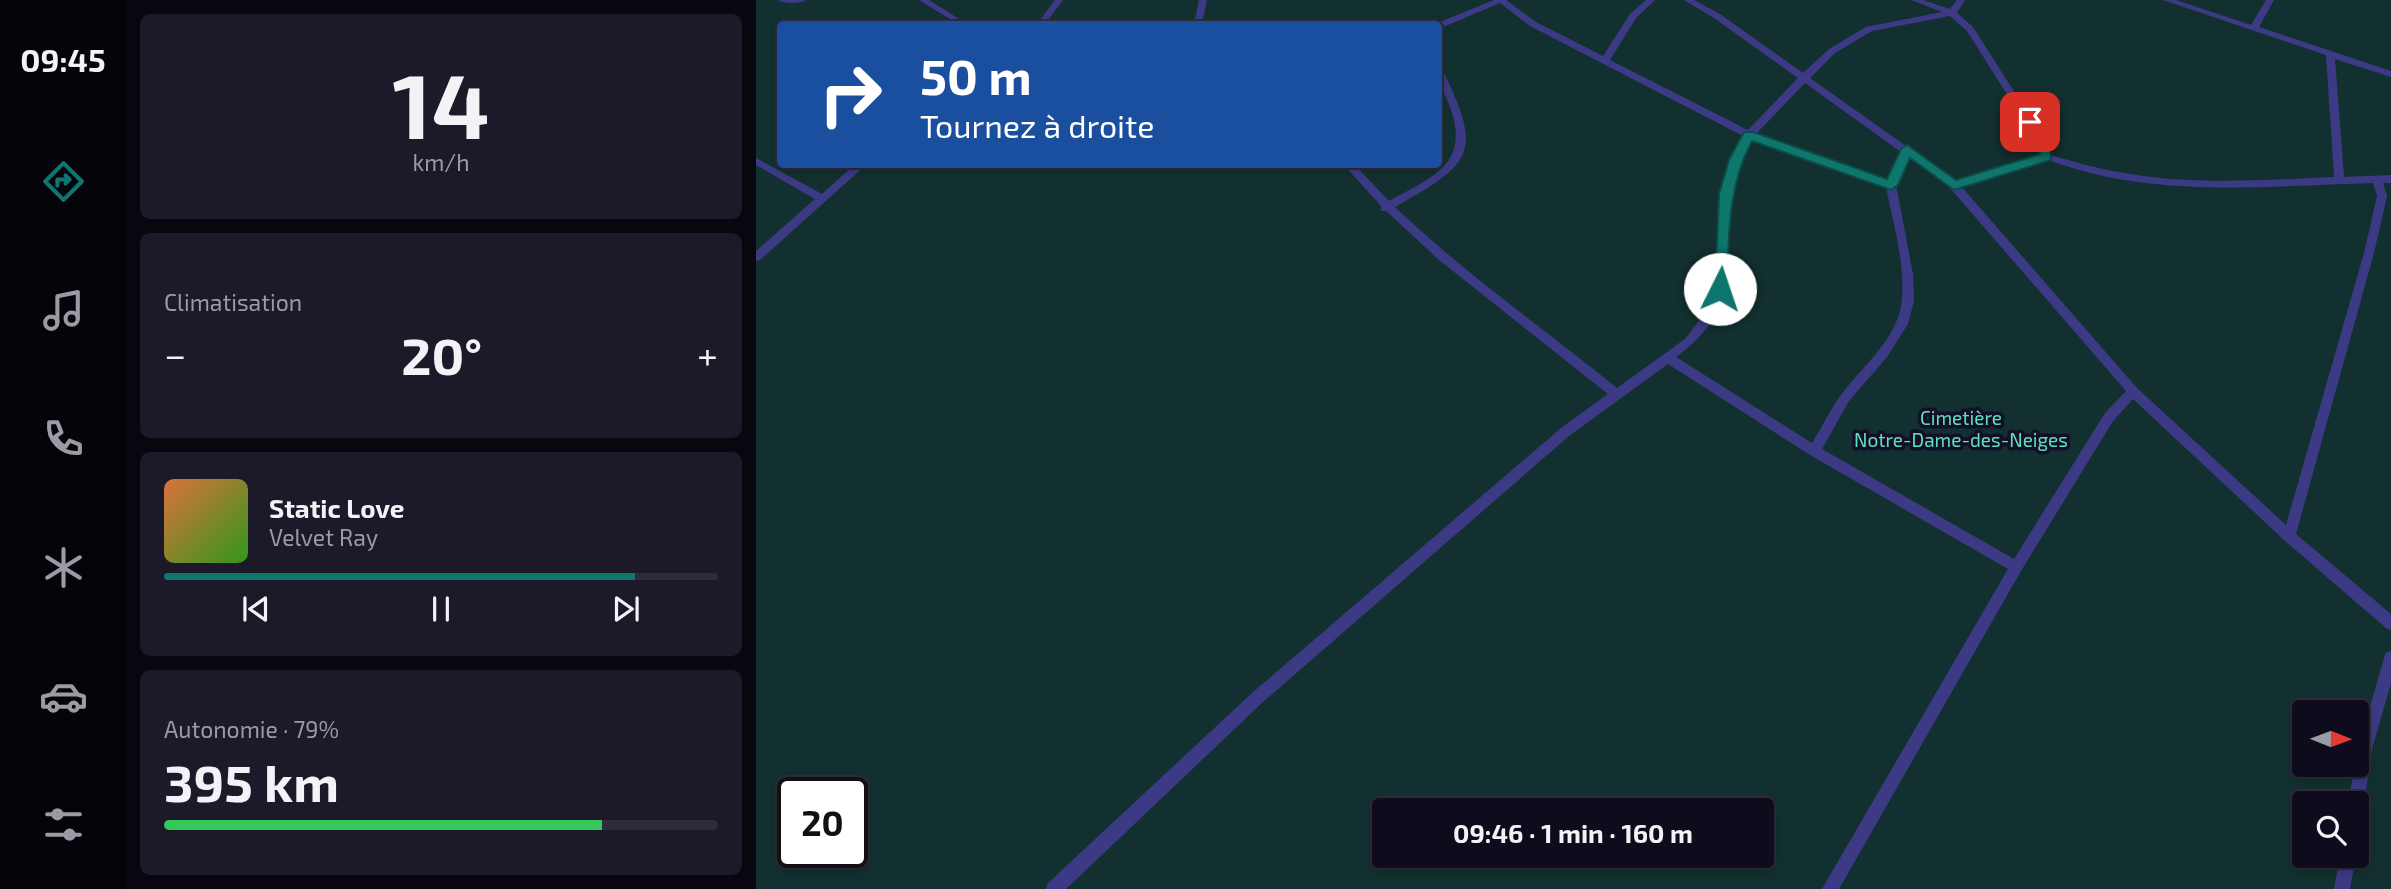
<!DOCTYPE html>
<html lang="fr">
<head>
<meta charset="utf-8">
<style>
  :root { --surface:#0e0b1c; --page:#1c1929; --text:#f1f3f6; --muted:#9b9ba3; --line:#2e2b3b; --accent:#0f766e }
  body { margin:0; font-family:"Exo 2",sans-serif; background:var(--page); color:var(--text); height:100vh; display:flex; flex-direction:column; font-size:26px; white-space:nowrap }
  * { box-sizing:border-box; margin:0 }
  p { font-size:23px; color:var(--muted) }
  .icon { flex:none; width:38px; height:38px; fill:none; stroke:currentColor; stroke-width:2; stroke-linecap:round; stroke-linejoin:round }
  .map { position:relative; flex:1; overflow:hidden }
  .sheet { display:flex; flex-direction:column; gap:14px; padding:14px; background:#08060f; width:630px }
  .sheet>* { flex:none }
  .guide { position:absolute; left:21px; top:21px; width:665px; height:147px; border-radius:7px; box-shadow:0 4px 10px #0003,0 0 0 2px var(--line); background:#1a4fa0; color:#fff; overflow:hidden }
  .needle { width:46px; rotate:91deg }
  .buttons { position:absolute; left:1536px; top:700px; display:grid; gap:14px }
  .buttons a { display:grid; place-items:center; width:77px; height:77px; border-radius:7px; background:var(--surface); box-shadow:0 4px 10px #0003,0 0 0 2px var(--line); font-size:35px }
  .speed { position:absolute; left:21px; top:777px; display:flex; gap:14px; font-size:35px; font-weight:700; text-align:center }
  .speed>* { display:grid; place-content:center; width:91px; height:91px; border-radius:50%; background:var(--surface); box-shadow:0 4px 10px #0003,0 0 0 2px var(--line); line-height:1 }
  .speed .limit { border:4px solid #111; border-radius:10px; background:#fff; color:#111 }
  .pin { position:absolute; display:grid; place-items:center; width:60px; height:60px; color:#fff; margin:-30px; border-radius:14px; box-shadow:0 4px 10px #0006 }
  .me { position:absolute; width:77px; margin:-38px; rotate:4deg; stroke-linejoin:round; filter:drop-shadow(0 0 5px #0008) }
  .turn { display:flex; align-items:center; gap:24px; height:147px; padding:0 28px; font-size:32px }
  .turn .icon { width:91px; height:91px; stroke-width:2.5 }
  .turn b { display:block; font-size:49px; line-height:60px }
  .big { font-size:52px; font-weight:700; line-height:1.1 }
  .sheet .widget { flex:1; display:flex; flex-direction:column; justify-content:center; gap:10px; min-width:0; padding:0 24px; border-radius:10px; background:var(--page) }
  .sheet .dial { align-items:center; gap:0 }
  .dial b { font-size:91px; line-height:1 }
  .song { display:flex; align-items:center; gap:21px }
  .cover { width:84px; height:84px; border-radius:10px; background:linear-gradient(135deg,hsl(20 70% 55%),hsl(110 70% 35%)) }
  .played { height:7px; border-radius:4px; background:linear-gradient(90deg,var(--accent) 85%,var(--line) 85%) }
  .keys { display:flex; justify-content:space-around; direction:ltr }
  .heat { display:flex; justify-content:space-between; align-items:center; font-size:38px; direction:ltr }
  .charge { height:10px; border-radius:5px; background:linear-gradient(90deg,#34c759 79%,var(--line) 0) }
  .trip { position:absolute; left:616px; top:798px; width:402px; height:70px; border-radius:7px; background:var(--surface); box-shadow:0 4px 10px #0003,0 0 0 2px var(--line); font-weight:700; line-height:70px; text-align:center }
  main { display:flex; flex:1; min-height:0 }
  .tabs { display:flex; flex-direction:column; width:126px; justify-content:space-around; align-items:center; background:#06040b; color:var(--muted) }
  .tabs .icon { width:49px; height:49px }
  .tabs .active { color:var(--accent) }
  .tabs b { font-size:32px; color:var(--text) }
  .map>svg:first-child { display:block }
</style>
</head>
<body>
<main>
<nav class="tabs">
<b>09:45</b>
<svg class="icon active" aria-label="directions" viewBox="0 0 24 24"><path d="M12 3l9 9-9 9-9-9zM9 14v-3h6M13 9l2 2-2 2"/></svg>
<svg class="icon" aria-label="music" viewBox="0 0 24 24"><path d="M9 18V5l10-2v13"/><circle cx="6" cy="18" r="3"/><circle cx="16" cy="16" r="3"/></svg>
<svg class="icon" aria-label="phone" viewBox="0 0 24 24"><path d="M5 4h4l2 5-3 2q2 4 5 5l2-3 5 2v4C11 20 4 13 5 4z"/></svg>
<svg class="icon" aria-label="climate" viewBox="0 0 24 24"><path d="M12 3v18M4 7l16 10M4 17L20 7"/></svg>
<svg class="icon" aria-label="car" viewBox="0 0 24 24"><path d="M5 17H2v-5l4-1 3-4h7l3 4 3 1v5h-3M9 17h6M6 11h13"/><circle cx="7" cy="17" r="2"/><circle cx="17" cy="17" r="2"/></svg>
<svg class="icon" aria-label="filters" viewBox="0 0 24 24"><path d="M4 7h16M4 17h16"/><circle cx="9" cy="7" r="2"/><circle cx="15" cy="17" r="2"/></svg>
</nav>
<section class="sheet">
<div class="widget dial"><b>14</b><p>km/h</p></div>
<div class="widget"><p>Climatisation</p>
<div class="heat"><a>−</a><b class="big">20°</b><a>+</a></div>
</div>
<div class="widget">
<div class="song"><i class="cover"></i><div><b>Static Love</b><p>Velvet Ray</p></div></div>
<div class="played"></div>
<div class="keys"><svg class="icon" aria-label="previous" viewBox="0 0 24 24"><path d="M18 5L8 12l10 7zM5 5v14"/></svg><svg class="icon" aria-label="pause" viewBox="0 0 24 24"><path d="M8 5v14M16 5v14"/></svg><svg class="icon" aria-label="next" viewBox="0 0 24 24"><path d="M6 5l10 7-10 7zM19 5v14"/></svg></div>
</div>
<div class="widget"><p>Autonomie · 79%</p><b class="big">395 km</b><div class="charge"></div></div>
</section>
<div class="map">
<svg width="1635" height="889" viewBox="0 0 1635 889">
  <rect width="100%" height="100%" fill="#130f26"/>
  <!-- green -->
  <path fill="#12302f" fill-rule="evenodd" d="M0,0h1635v889h-1635zM24,24h658v140h-658zM1549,712h52v53h-52zM37,793h59v59h-59zM1549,803h52v53h-52zM628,810h378v46h-378z"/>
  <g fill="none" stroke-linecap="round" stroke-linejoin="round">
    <!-- lane -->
    <g fill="#3d3a85" fill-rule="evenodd">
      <path d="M22,0h28c-6,4 -22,4 -28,0z"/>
      <polygon points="163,0 173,0 211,24 202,24"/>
      <polygon points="299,0 307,0 289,24 281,24"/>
      <polygon points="443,0 451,0 446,24 438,24"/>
      <path d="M738,0h12l30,22 67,34 27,-42 16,-14h9l-19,18 -26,42 138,70 50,-52 -84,-60 -30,-18h10l26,14 83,59 26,-24 37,-22 76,-15 -31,-12h12l27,9 7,-9h8l-8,13 16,14 72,113 6,15c26,8 52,15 79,19 67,11 136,6 204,3l-8,-122 -163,-55h13l75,25 15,-25h8l-15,27 132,44v6l-56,-18 9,118 47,-2v8h-8l4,13 -13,57 -78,281 95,80v16l-5,-2 -102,-88 -151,-141 -20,22 -92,150 -182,318h-17l186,-320 -198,-114 -142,-91 -99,72 -306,266 -197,187h-20l2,-6 205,-191 308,-264 47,-34 -169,-134 -53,-49h-5v-5l-38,-42h11l35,37c41,-23 81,-36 62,-91 -5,-15 -13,-26 -13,-42l5,3c41,83 28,93 -48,136 69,66 148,121 222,181l68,-49 19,-25 11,-25 5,-95 10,-34 13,-24 -213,-110 -30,-23 -59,25 -3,1v-5h-3zM1194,16l17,15 70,111 4,13 -86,26 -43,-31 -2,-3 -4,-1 -96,-68 25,-25 37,-22zM1049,83l96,69 -13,28 -132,-46zM995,139l135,48c7,36 19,75 16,112 -3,38 -37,65 -59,93 -12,16 -21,35 -31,51l-136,-86c23,-16 44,-41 50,-69 5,-30 0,-63 4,-93 3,-20 12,-38 21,-56zM1152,157l42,31 176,203 -21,22 -91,146 -192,-110 27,-48 38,-44 21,-33 6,-23 -1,-27 -17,-89zM1291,160c28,9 55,17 84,21 80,12 162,4 242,2l4,13 -13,57 -78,272 -149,-137 -176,-202z"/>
      <polygon points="0,158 66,194 99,164 111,164 4,260 0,261 0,251 59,199 0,165"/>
      <polygon points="1635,651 1635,683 1616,749 1608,803 1605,808 1601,810 1601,803 1592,803 1599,765 1601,765 1602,749 1628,658 1630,653"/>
      <polygon points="1584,856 1600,856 1594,889 1578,889"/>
    </g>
  </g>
  <!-- route -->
  <path fill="#0f766e" stroke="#0a4d48" stroke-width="2" d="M1274,118l5,1 14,23 2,18 -97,30 -44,-32 -12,27 -7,5 -139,-49c-25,46 -23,97 -25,148l-7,6 -5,-2 4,-99 10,-34 15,-28h9l134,47 14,-30 6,-4 49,35 84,-26 -16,-32z"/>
  <g text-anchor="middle" stroke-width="7" stroke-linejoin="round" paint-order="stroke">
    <!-- park labels -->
    <g font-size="19" fill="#5fe0c0" stroke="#130f26">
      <text x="1205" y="425">Cimetière<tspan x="1205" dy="22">Notre-Dame-des-Neiges</tspan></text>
    </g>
  </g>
</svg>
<div class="buttons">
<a><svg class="needle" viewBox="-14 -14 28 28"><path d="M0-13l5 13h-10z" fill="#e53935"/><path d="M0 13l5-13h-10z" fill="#9b9ba3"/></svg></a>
<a><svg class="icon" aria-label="search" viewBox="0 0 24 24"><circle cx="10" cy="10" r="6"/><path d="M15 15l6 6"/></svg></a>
</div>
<div class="speed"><div class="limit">20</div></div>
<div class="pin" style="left:1274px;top:122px;background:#d93025"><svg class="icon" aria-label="arrive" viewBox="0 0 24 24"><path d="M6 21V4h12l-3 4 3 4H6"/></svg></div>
<svg class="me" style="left:964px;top:289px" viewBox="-20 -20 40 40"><circle r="19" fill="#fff"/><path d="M0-13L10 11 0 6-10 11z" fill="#0f766e"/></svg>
<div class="trip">09:46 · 1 min · 160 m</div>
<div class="guide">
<div class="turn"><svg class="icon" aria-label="right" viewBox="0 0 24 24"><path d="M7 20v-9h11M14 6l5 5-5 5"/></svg><div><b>50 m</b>Tournez à droite</div></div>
</div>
</div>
</main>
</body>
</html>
